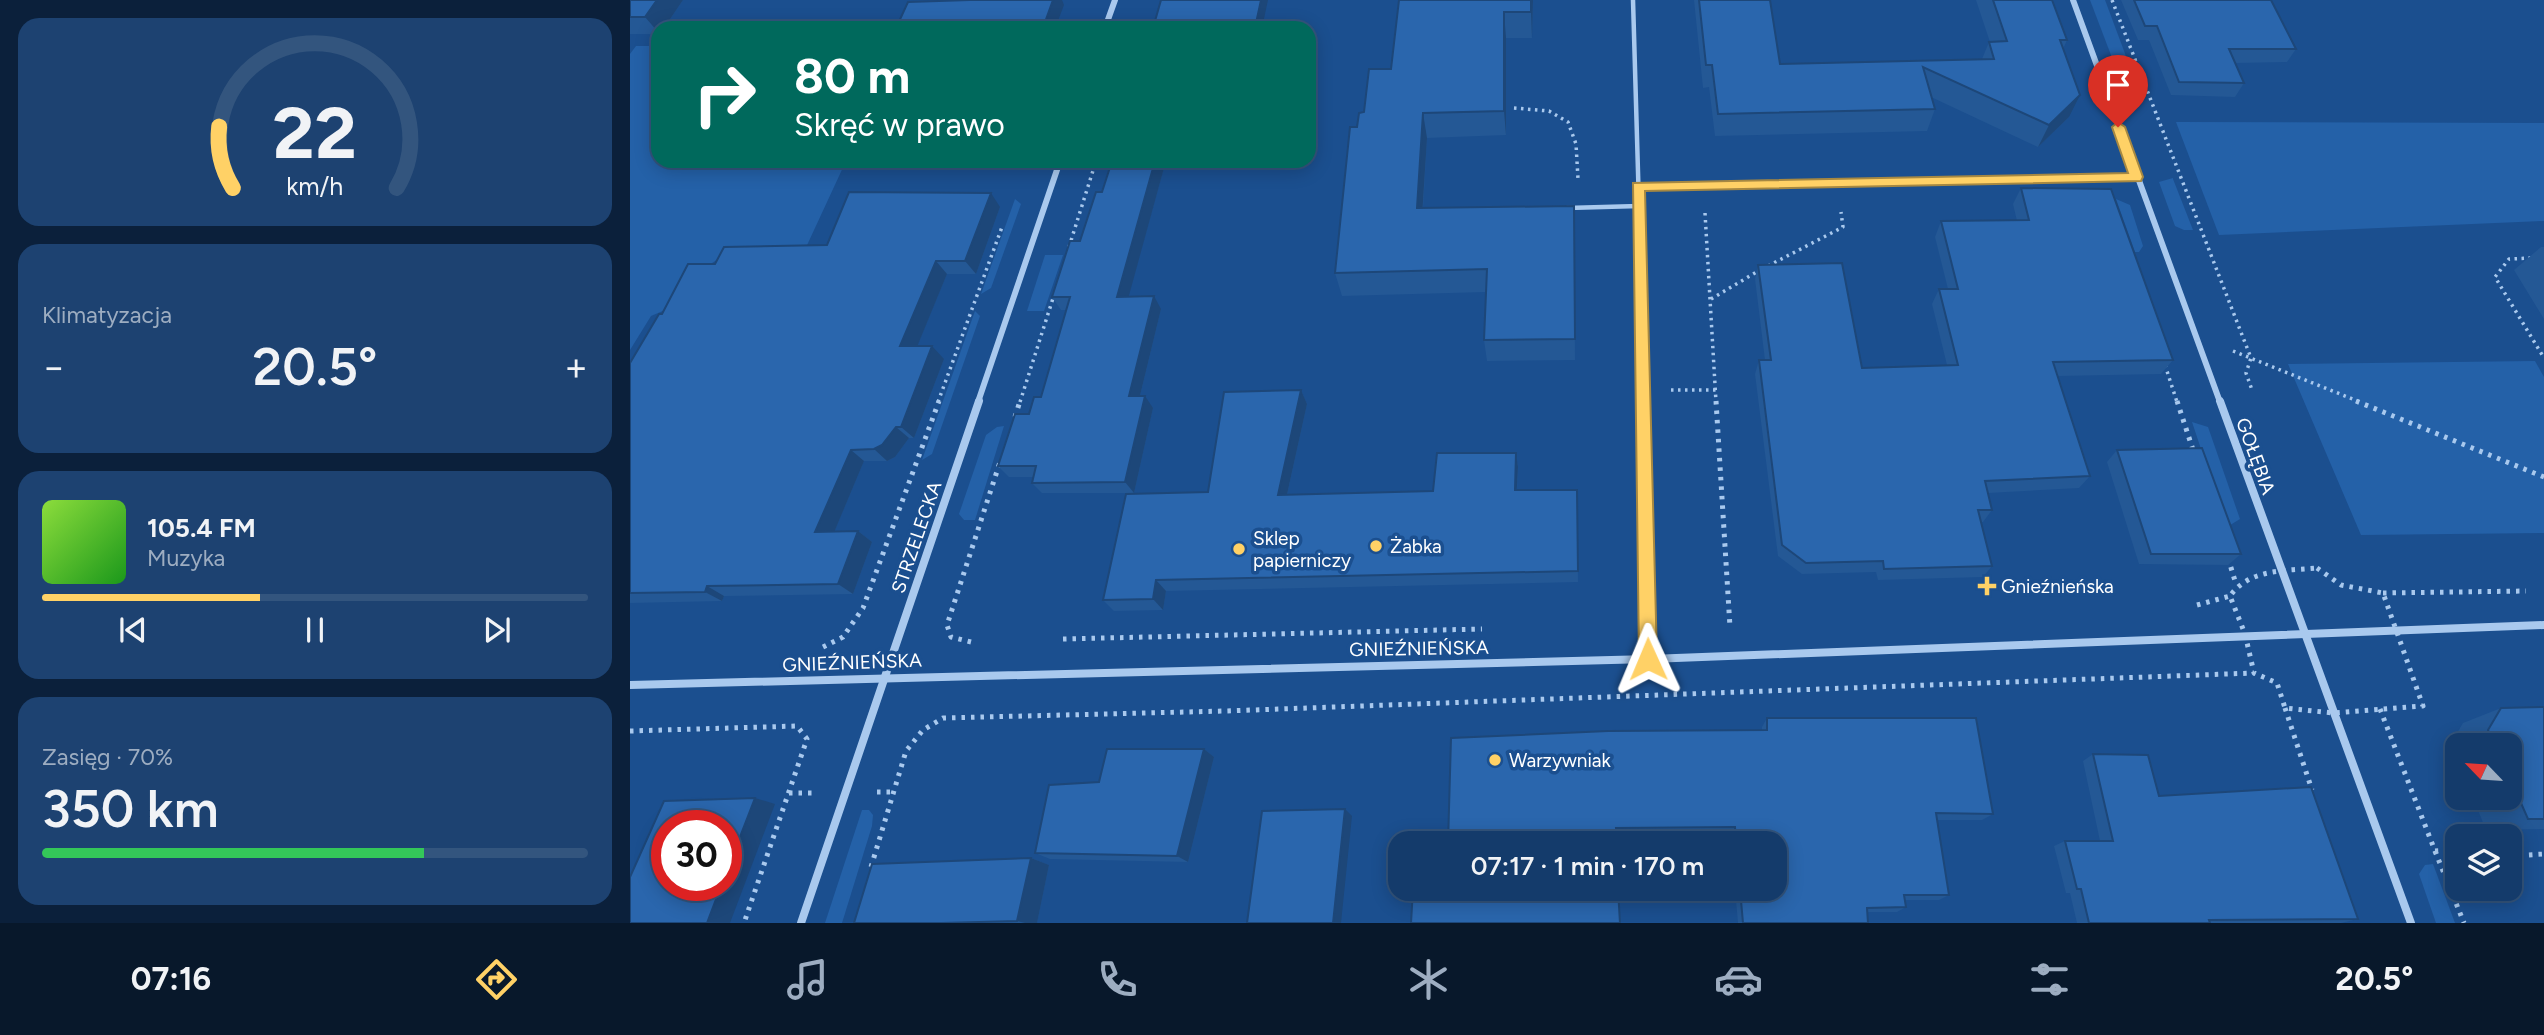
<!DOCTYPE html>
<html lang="pl">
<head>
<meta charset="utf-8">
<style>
  :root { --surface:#143b6b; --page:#1d4271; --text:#f1f3f6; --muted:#9dadc1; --line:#33557e; --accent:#ffd166 }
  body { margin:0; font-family:Figtree,sans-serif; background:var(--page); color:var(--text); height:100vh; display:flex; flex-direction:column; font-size:26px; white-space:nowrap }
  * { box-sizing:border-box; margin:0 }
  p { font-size:23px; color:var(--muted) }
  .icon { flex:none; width:38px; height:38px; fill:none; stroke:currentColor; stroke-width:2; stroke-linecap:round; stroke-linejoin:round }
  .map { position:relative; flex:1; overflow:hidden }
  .panel { display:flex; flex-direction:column; gap:18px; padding:18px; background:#0b203b; width:630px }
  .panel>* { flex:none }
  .banner { position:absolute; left:21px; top:21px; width:665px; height:147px; border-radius:21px; box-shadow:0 4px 18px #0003,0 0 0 2px var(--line); background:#00695c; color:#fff; overflow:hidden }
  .needle { width:46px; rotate:295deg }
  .buttons { position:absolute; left:1815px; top:733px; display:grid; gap:14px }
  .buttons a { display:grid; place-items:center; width:77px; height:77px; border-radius:14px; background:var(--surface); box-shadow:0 4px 18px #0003,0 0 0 2px var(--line); font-size:35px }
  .speed { position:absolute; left:21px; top:810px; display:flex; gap:14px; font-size:35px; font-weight:700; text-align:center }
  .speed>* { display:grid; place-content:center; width:91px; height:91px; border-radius:50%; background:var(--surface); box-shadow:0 4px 18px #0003,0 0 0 2px var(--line); line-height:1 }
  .speed .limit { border:10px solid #d22; background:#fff; color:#111 }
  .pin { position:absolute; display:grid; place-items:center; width:60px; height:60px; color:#fff; margin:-72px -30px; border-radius:50% 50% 50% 0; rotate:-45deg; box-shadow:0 0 7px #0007 }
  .pin .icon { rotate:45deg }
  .me { position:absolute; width:77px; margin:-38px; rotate:359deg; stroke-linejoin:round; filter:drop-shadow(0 0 5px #0008) }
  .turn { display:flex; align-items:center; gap:24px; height:147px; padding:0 28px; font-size:32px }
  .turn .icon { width:91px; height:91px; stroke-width:2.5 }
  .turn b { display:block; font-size:49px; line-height:60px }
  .big { font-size:52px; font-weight:600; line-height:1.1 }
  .panel .widget { flex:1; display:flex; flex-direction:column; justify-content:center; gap:10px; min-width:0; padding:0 24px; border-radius:21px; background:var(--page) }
  .panel .dial { align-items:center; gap:0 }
  .dial svg { height:182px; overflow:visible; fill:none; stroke:var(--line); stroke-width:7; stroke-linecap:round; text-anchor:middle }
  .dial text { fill:var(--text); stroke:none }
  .song { display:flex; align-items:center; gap:21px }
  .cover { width:84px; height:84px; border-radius:10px; background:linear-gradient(135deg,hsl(90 70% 55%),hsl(120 70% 35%)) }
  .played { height:7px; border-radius:4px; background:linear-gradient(90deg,var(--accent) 40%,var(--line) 40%) }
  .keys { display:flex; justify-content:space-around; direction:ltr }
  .heat { display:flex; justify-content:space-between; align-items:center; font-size:38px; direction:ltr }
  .charge { height:10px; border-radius:5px; background:linear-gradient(90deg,#34c759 70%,var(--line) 0) }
  .trip { position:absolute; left:758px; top:831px; width:399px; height:70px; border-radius:21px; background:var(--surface); box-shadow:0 4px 18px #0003,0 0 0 2px var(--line); font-weight:600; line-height:70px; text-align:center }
  .tabs { display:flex; height:112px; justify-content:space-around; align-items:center; background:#08182b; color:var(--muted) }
  .tabs .icon { width:49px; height:49px }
  .tabs .selected { color:var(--accent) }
  .tabs b { font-size:32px; color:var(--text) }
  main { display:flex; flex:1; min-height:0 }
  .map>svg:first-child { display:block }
</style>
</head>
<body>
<main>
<section class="panel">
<div class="widget dial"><svg viewBox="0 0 100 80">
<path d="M14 69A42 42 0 1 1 86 69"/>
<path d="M14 69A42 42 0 0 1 8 42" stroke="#ffd166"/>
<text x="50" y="56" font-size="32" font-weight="700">22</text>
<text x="50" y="72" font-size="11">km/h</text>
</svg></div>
<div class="widget"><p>Klimatyzacja</p>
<div class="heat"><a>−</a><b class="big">20.5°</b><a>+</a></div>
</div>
<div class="widget">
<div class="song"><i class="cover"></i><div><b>105.4 FM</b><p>Muzyka</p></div></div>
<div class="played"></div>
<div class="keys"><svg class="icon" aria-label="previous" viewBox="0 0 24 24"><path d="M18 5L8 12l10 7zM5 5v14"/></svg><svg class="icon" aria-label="pause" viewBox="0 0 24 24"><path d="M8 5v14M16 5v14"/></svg><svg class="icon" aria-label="next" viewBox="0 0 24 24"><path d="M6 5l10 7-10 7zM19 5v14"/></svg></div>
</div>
<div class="widget"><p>Zasięg · 70%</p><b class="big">350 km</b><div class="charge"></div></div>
</section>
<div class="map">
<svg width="1914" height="923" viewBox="0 0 1914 923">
  <rect width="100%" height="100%" fill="#1b4f8f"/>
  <!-- green -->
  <g fill="#2461a8">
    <polygon points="1460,0 1475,0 1509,91 1492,84"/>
    <polygon points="6,46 28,46 28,161 216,161 172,256 93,256 71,270 49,304 21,316 0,350 0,54"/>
    <polygon points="1546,122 1914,123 1914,221 1589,235"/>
    <polygon points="1543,178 1543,179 1563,230 1554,230 1545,226 1529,182"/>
    <polygon points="385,199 391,204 361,288 351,294"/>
    <polygon points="1486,199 1500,205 1513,246 1509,252 1505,252"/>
    <polygon points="415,255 433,255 414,311 397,311"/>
    <polygon points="345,311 350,316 302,454 292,460"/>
    <polygon points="1905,361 1914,377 1914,533 1731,535 1658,364"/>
    <polygon points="1562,422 1578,427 1610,519 1597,527"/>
    <polygon points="374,426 345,520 334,520 329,514 356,435 367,427"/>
    <polygon points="232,810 239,810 243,815 242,826 212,923 195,923"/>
    <polygon points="1803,864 1825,923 1806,923 1789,874 1795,865"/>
  </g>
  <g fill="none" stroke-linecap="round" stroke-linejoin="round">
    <!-- path-far1 -->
    <g stroke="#a9c9ee" stroke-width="3.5" stroke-dasharray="2.5 4.5" stroke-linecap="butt">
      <polyline points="1482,0 1621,358 1616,373 1622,390"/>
      <polyline points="884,108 919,111 938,122 946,144 948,179"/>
      <polyline points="1075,213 1086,402"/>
      <polyline points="439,247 466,161"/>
      <polyline points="1901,258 1879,259 1865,277 1914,358"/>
      <polyline points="1138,266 1213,227 1211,212"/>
      <polyline points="1081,299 1130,270"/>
      <polyline points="1603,351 1730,402"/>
      <polyline points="1535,365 1547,402"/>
      <polyline points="1041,390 1086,390"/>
      <polyline points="308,402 372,227"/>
      <polyline points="390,402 425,292"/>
    </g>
    <!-- path -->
    <g stroke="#a9c9ee" stroke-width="5" stroke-dasharray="3.5 6" stroke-linecap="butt">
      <polyline points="1086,401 1100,627"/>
      <polyline points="1547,401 1564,453"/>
      <polyline points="1726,401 1914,477"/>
      <polyline points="385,417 390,401"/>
      <polyline points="1598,558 1606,584"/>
      <path d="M1687,568l24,17 42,8 40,113 -90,7 -48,-5 -8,-25 -23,-10 -9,-39 -15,-38c20,-28 56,-25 87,-28z"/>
      <polyline points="1753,593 1896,591"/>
      <polyline points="1567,605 1600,596"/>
      <polyline points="433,639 852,629"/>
      <polyline points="341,642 321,637 317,625 370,462"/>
      <polyline points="193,647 213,637 233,608 309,401"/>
      <polyline points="1655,708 1682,790"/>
      <polyline points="1750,709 1805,851 1827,850"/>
      <polyline points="0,731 167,726 177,739 114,923"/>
      <polyline points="247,792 265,792"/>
      <polyline points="159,793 182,793"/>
      <polyline points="1805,851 1834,923"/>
      <polyline points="1880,856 1914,854"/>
      <polyline points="241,867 276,751 293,730 313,718 596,711 1624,673"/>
    </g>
    <!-- service -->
    <g stroke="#a9c9ee" stroke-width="4.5">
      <polyline points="1008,186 1506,177"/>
      <polyline points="937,208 1009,206 1003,0"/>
    </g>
    <!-- minor-far1 -->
    <g stroke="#a9c9ee" stroke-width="6">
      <polyline points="1443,0 1590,402"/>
      <polyline points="475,28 485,0"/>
      <polyline points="1009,206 1013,402"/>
      <polyline points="348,402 430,161"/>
    </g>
    <!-- minor -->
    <g stroke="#a9c9ee" stroke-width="8">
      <polyline points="1013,401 1018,659"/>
      <polyline points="1590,401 1781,923"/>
      <polyline points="0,685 1020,659 1914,625"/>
      <polyline points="171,923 349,401"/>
    </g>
  </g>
  <!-- wall -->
  <g fill="#245895">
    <polygon points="0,0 53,0 34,28 28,28 28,34 0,34"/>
    <polygon points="769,0 903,0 902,38 876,38 876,135 797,138 793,208 944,206 945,360 857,361 854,340 856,292 712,296 705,273 727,127 734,112 761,69"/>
    <polygon points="1064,0 1140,0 1150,64 1352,59 1359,42 1360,42 1346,0 1422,0 1437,40 1433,49 1439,117 1408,147 1301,97 1305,109 1297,131 1085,136 1079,87 1073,88"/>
    <polygon points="1491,0 1641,0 1666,49 1657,62 1605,63 1614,83 1605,97 1541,95 1519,40 1508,40"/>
    <polygon points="219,161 286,161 221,164"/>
    <polygon points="534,168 498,297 531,309 510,396 523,408 504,493 412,493 402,483 403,477 379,477 368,466 399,414 411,397 436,310 431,310 422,297 450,241"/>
    <polygon points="1391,188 1543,360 1531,374 1428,376 1460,476 1449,488 1358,493 1362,510 1353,522 1351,522 1362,566 1353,577 1248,580 1246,572 1172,574 1148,556 1125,374 1129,360 1135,360 1125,279 1128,265 1232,368 1317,365 1302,304 1309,289 1318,289 1305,237 1311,221 1387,221 1383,204"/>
    <polygon points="370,207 346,274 317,274 287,346 314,359 284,438 279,438 265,457 257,461 234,461 204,532 228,531 242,542 223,594 94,596 92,601 0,603 0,363 32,314 85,264 197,245"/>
    <polygon points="1911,247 1914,247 1914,319 1884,270"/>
    <polygon points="671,390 677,404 657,495 803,491 886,453 888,467 887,490 947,490 948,582 536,591 533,610 484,611 473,600 578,492"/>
    <polygon points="1487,450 1611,554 1598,565 1509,564 1477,462"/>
    <polygon points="1914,707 1914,829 1856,830 1843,798 1880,798 1880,746 1827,746 1827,762 1820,745 1833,723 1871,708"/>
    <polygon points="1137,718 1363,814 1352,820 1307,820 1319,895 1309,900 1275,900 1276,907 1267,912 1237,912 1238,923 1108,923 1105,889 1144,889 1144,844 1101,844 1101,834 987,835 818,844 1132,730 1132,727"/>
    <polygon points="574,749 584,757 558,862 420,859 405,853 469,782"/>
    <polygon points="1463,754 1529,796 1728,919 1711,923 1447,923 1440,893 1436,893 1424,846 1435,841 1470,841 1453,761"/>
    <polygon points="401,858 419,865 407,923 224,923"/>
  </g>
  <!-- shaded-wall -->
  <g fill="#1d4779">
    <polygon points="27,0 53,0 34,28 28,28 28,32 15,17"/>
    <polygon points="423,0 432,0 434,5 426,26 427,28 415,28 414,25"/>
    <polygon points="631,0 638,0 632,28 625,28"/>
    <polygon points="901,0 903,0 902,38 901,12"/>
    <polygon points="874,12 876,38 876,135 874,111"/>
    <polygon points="1450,95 1439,117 1408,147 1419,125"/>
    <polygon points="793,113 797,138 791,232 787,208"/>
    <polygon points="525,161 530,161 534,168 495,310 487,297"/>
    <polygon points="361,193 370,207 346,274 335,261"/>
    <polygon points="306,261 317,274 282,359 270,346"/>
    <polygon points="524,296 531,309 507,408 499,396"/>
    <polygon points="302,346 314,359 284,438 271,427"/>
    <polygon points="671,390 677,404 654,508 648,495"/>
    <polygon points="515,396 523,408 504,493 495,482"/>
    <polygon points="266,427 279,438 265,457 257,461 244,449"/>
    <polygon points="221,450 234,461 200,542 185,532"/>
    <polygon points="886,453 888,467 886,503 885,490"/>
    <polygon points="228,531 242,542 223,594 208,584"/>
    <polygon points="526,580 536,591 533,610 523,599"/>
    <polygon points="77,586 94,596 92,601 75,592"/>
    <polygon points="574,749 584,757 558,862 547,856"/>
    <polygon points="125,798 145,804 100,923 77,923 91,886 96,886 96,873"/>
    <polygon points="715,809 722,816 711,923 703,923"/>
    <polygon points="401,858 419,865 407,923 395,923 387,921"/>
  </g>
  <!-- building -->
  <g fill="#2a66ad" stroke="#1d4779" stroke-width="2">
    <polygon points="0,0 27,0 15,17 0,17"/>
    <polygon points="340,0 423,0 414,25 426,25 425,28 266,28 278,2"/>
    <polygon points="531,0 631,0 625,28 523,28"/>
    <polygon points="769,0 901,0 901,12 874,12 874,111 793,113 787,208 944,206 945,339 854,340 857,269 705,273 720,127 727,127 729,113 734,112 739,69 761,69"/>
    <polygon points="1069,0 1140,0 1150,64 1364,59 1359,42 1377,41 1363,0 1422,0 1437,40 1430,40 1450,95 1419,125 1293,67 1305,109 1088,114 1082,65 1076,65"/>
    <polygon points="1504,0 1641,0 1666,49 1599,49 1614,83 1549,82 1527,26 1515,26"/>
    <polygon points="482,161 525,161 487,297 524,296 499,396 515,396 495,482 402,483 406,466 368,466 385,414 399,414 404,397 411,397 440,297 422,297 440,241 450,241 466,192 472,192"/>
    <polygon points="1391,188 1481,189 1543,360 1423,362 1460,476 1355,481 1362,510 1348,510 1362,566 1254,569 1253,561 1176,563 1152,545 1129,360 1141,360 1128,265 1212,263 1232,368 1328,365 1309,289 1328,289 1311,221 1399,220"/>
    <polygon points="219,192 361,193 335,261 306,261 270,346 302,346 271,427 266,427 252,445 244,449 221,450 185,532 228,531 208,584 77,586 75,592 0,593 0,363 29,314 32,314 58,264 85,264 94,247 197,245"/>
    <polygon points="671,390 648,495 803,491 807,453 886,453 885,490 947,490 948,571 526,580 523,599 473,600 496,494 578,492 594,392"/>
    <polygon points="1572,448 1611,554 1521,554 1487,450"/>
    <polygon points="1914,707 1914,819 1898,819 1880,778 1880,746 1865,746 1858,730 1871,708"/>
    <polygon points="1137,718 1346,718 1363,814 1306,813 1319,895 1274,895 1276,907 1237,908 1238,923 1113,923 1110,889 1144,889 1144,844 1106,844 1105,827 986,828 987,844 818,844 821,738 978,731 1137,730"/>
    <polygon points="477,749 574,749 547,856 405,853 419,785 469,782"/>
    <polygon points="1463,754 1518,755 1529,796 1681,787 1728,919 1579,920 1580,923 1459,923 1451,889 1447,889 1435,841 1483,841"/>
    <polygon points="125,798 96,873 96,826 37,826 37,886 91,886 77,923 0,923 0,877 34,801"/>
    <polygon points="715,809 703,923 617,923 632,811"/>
    <polygon points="401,858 387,921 312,923 224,923 242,864"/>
    <polygon points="783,889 988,889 990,923 781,923"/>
  </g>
  <!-- route -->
  <polygon fill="#ffd166" stroke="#a68842" stroke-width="2" points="1488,122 1495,127 1513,177 1511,181 1015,191 1027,659 1024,665 1018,668 1012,665 1009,659 1003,183 1498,173 1482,127"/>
  <!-- markers -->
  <g fill="#ffd166" stroke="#1b4f8f" stroke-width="2.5">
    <circle cx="746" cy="546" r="7"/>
    <circle cx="609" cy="549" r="7"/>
    <path d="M1353.5 575.5h7v7h7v7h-7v7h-7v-7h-7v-7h7z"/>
    <circle cx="865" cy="760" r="7"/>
  </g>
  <g text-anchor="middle" stroke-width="7" stroke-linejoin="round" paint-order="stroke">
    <!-- street labels -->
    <g font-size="19" fill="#fff" stroke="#1b4f8f">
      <text transform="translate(1626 456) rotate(70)" y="7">GOŁĘBIA</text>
      <text transform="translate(286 537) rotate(-71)" y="7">STRZELECKA</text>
      <text transform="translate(789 648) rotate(-1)" y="7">GNIEŹNIEŃSKA</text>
      <text transform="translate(222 662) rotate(-2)" y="7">GNIEŹNIEŃSKA</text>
    </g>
    <!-- poi labels -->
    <g font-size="19" fill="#fff" stroke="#1b4f8f" text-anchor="start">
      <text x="623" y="545">Sklep<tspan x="623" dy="22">papierniczy</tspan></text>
      <text x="760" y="553">Żabka</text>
      <text x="1371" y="593">Gnieźnieńska</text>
      <text x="879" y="767">Warzywniak</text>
    </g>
  </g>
</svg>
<div class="buttons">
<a><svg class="needle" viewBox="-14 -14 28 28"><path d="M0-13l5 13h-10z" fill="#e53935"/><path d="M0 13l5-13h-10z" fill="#9dadc1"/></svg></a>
<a><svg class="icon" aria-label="layers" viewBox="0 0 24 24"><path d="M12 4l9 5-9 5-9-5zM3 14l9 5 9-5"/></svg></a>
</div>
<div class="speed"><div class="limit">30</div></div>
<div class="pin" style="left:1488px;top:127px;background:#d93025"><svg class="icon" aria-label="arrive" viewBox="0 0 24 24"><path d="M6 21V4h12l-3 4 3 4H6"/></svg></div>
<svg class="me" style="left:1018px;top:659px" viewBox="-20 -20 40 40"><path d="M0-17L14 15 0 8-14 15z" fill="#ffd166" stroke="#fff" stroke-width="4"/></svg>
<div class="trip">07:17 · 1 min · 170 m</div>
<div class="banner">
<div class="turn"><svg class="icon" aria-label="right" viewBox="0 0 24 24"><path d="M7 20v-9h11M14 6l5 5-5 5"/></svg><div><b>80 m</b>Skręć w prawo</div></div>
</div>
</div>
</main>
<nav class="tabs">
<b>07:16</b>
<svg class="icon selected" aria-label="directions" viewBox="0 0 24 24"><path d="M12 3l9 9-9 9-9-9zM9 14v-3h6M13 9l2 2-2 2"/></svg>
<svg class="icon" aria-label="music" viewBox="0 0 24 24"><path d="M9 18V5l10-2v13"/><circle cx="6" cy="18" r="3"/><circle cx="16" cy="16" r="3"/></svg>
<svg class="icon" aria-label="phone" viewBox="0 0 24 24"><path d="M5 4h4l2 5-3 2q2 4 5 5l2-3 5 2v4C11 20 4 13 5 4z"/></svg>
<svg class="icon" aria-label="climate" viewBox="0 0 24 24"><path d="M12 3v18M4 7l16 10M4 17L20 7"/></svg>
<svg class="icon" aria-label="car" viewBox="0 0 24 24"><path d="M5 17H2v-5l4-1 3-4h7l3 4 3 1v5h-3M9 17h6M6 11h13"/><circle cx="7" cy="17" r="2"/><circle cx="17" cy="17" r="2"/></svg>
<svg class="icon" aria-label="filters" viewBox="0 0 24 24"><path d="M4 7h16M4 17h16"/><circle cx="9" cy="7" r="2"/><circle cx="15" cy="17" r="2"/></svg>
<b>20.5°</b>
</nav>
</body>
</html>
